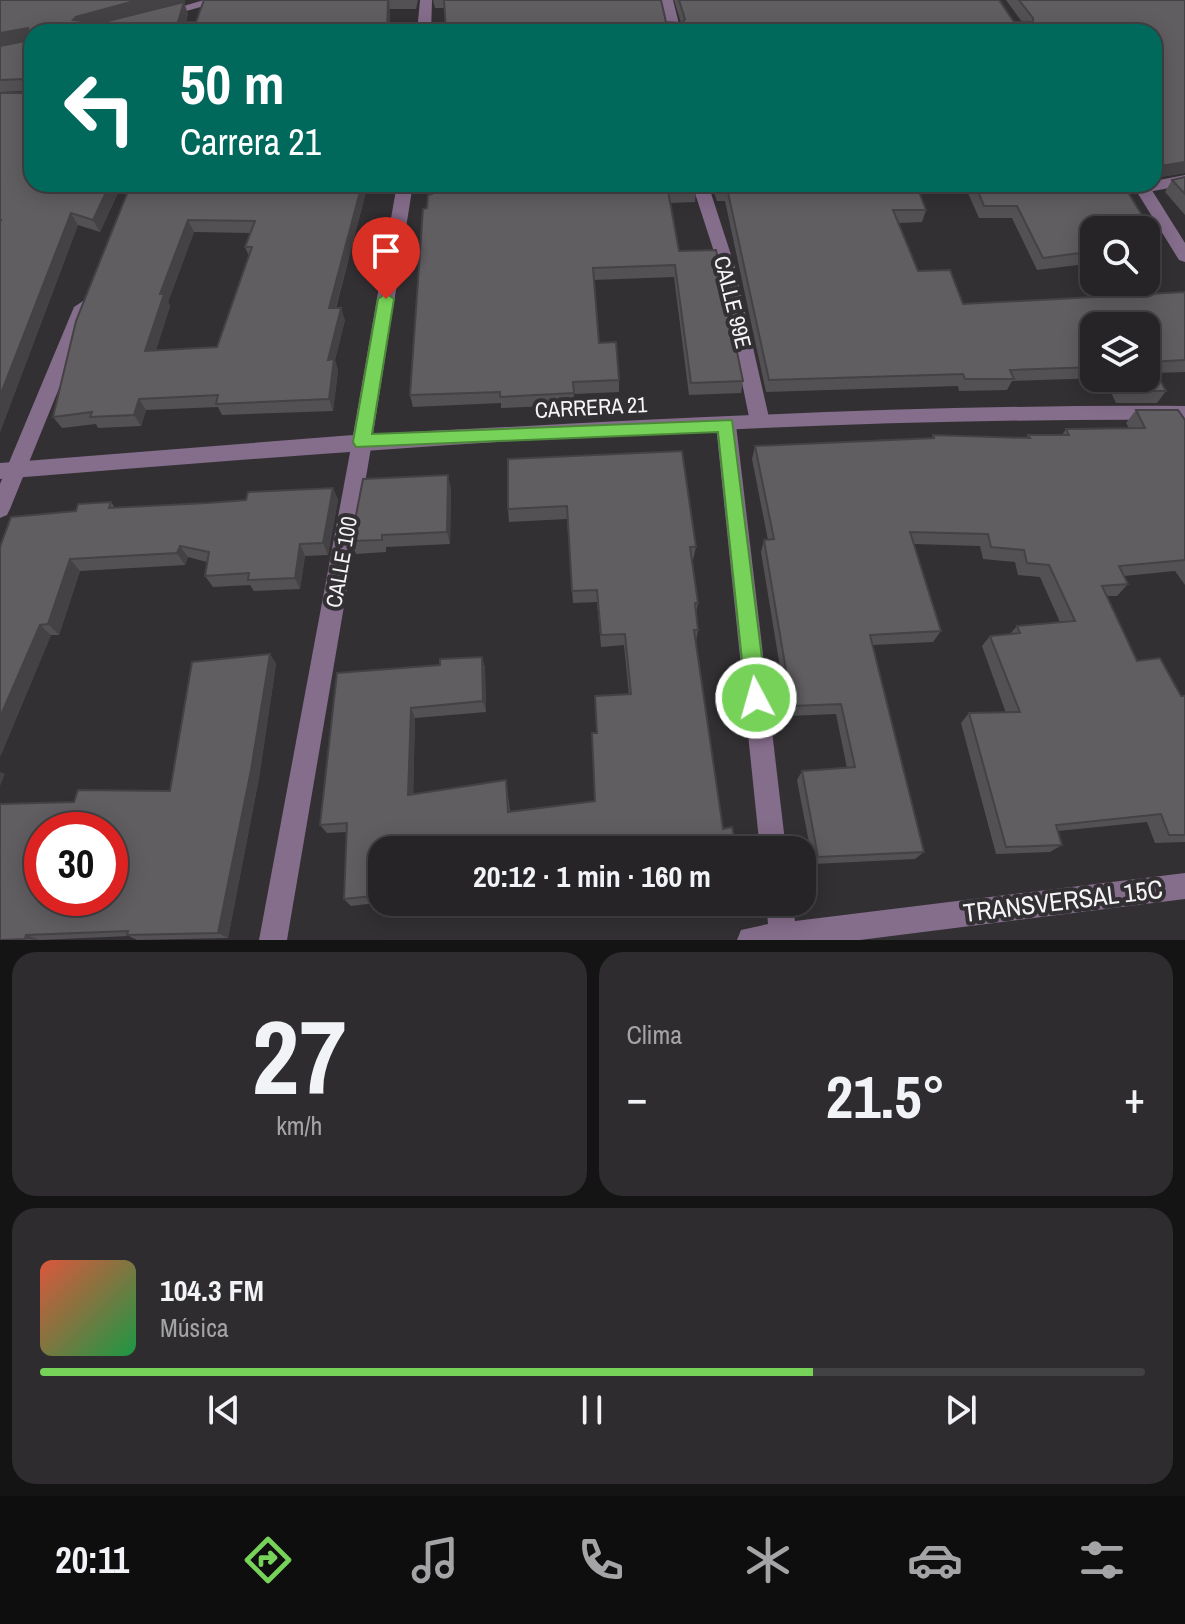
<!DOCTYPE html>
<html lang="es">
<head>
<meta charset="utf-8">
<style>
  :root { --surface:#262426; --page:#2e2c2e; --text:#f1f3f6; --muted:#a4a4a7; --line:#424143; --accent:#77d259 }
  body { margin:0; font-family:"Archivo Narrow",sans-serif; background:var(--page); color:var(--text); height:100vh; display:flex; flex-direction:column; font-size:30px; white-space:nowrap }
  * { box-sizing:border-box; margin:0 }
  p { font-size:26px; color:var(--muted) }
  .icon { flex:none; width:44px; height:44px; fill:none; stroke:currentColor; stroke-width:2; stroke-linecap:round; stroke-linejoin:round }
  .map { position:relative; height:940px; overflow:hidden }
  .details { display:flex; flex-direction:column; gap:12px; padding:12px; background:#151415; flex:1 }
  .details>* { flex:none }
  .banner { position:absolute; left:24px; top:24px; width:1138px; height:168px; border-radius:24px; box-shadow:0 4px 20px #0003,0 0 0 2px var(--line); background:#00695c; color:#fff; overflow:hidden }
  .buttons { position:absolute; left:1080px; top:216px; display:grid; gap:16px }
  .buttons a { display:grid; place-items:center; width:80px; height:80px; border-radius:16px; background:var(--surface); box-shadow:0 4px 20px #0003,0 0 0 2px var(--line); font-size:40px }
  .speed { position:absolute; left:24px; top:812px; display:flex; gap:16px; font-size:40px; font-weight:700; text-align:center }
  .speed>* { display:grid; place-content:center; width:104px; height:104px; border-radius:50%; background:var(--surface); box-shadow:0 4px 20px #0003,0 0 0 2px var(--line); line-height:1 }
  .speed .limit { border:12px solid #d22; background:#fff; color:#111 }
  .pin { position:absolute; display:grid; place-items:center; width:68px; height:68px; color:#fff; margin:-82px -34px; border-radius:50% 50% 50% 0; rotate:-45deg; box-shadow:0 0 8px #0007 }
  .pin .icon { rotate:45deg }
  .me { position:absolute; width:88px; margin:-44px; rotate:354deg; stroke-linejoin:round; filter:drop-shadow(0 0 6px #0008) }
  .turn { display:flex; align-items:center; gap:28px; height:168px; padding:0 24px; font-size:36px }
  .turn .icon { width:104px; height:104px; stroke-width:2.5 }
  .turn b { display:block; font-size:56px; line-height:68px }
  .big { font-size:60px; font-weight:700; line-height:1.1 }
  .details .tile { flex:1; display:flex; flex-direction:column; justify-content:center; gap:12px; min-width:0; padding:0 28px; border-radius:24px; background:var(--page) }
  .details .dial { align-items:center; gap:0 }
  .dial b { font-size:104px; line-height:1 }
  .song { display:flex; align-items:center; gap:24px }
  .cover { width:96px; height:96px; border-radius:12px; background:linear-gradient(135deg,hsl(10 70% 55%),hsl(140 70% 35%)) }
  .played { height:8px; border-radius:4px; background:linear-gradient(90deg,var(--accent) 70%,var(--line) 70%) }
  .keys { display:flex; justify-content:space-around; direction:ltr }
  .heat { display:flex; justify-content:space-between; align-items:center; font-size:44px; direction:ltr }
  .details .tiles { flex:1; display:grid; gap:12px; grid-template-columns:1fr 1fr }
  .tile:last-child { grid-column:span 2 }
  .trip { position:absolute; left:368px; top:836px; width:448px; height:80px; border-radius:24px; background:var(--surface); box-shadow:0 4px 20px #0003,0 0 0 2px var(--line); font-weight:700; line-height:80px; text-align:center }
  .tab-bar { display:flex; height:128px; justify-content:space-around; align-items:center; background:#0f0e0f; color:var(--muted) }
  .tab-bar .icon { width:56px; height:56px }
  .tab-bar .selected { color:var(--accent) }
  .tab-bar b { font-size:36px; color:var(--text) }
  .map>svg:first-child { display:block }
</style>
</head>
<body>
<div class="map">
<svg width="1185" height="940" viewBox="0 0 1185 940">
  <rect width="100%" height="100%" fill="#323033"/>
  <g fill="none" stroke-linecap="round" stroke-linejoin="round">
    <!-- minor -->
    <g fill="#856d8c" fill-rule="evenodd">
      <polygon points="204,0 225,0 162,18 156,14"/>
      <polygon points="661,0 673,0 681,32 667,32"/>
      <polygon points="1185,175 1185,185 1143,193 1135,188 1140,184 1154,184 1154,181"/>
      <polygon points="692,184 708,184 734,264 770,422 767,427 753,427 750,422 718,264"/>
      <polygon points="83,301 92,307 10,509 7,515 0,518 0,484 74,307"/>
      <polygon points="726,417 733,420 736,425 786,850 760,850 716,425 719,420"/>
      <polygon points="362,434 369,437 372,442 287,940 259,940 352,442 355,437"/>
      <polygon points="1185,873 1185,899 860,940 737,940 741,930 768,924 766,902 792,902 795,921"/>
    </g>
    <!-- tertiary -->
    <g fill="#856d8c" fill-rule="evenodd">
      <polygon points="420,0 432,0 431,32 417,32"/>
      <path d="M397,184h16l-40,250c271,-14 541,-30 812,-28v14c-395,-3 -791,27 -1185,59v-16l353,-28z"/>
      <polygon points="1132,184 1148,184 1185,243 1185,262 1179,260"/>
    </g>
  </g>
  <!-- wall -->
  <g fill="#535154" fill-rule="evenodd">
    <polygon points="0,0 186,0 129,16 188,14 186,22 196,22 204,0 418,0 416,9 390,9 32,184 122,184 100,232 78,225 0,432 0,93 25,93 26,91 0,92"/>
    <polygon points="433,0 661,0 666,22 681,23 674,0 999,0 1014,22 1022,22 1006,0 1185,0 1185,173 1154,178 1154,32 446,32 444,8 435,8"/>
    <polygon points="1185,177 1185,215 1165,192 1172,180"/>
    <path d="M131,184h233l2,8 -30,116 9,12 -10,40 3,11 -5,40 -111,4 -4,-8 -72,3 -5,16 -43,2 -2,-4 -34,4 -9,-11zM194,232l57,1 -6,14 4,9 -32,91 -61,3 14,-44 -2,-4z"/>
    <path d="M711,184h205l10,26 -4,12 -24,1 20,48 45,33 222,-12v80l-29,1 10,18 -9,12h-41l-12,-25 -92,3 -5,9 -48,1 -1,-5 -192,6 -41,-191h-8zM1094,326l52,52h-52z"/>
    <polygon points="964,184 1123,184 1159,243 1151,255 1146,256 1146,230 1094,230 1094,263 1037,270 1012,218 979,218"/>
    <polygon points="696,190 695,202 670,203 679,251 743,381 741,393 689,395 674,277 594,280 599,343 619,380 619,392 574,394 574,405 501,408 501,403 413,407 410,395 427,208 432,194"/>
    <polygon points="1136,410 1185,420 1185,585 1175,571 1124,576 1128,584 1117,596 1107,596 1137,661 1181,696 1185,696 1185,842 1155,843 1147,822 1058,831 1062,845 1050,852 996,854 961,723 969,713 1006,713 982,646 990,636 1010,634 1017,626 1060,622 1040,577 1018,575 1015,562 983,559 980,546 914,544 941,631 933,642 872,645 924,852 915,859 813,864 797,780 802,771 847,768 836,714 788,716 761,552 764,540 768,540 752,459 755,446 932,438 933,435 1026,438 1028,435 1062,435 1066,429 1129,428 1126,423"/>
    <polygon points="508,459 696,547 693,560 692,560 698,603 696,613 698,630 696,641 723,829 737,850 382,850 382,902 384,902 351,906 344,899 347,832 327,833 320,825 440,665 482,657 485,668 486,712 415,718 413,794 506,780 510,811 594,801 597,733 595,696 629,695 624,645 601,647 597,602 573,603 567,519 509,522 508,509"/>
    <polygon points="333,488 338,500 328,555 305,556 300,589 254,591 250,585 213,587 205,576 207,562 188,557 185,565 80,571 59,635 51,635 0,757 76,511 111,502 115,508 207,503 246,500"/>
    <polygon points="451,488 450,544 386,547 386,552 356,554 351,541"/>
    <polygon points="270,654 276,664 259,778 228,938 137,940 129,936 40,940 0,940 74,802 170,791"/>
    <polygon points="397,902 433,902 401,907"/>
    <polygon points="534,902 571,902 535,906"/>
  </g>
  <!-- shaded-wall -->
  <g fill="#444245">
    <polygon points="138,0 186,0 81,29 73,20 76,17"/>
    <polygon points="389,0 390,9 390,32 387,32"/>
    <polygon points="184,2 188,14 183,32 178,22"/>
    <polygon points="28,28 32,40 0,47 0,33"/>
    <polygon points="1185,162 1185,173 1154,178 1160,166"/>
    <polygon points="110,184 122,184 100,232 93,220"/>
    <polygon points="362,184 364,184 366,192 332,320 329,308"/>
    <polygon points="71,213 78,225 0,432 0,396"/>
    <polygon points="188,220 194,232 168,302 170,306 152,363 145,351 160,294"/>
    <polygon points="341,308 345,320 335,360 338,371 333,411 329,399 328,360"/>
    <polygon points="139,399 146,410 141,426 134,415"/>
    <polygon points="448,475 451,488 450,544 447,532"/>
    <polygon points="333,488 338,500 328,555 323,543"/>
    <polygon points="300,544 305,556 300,589 295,578"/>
    <polygon points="180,546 188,557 185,565 177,553"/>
    <polygon points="70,559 80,571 59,635 48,624"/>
    <polygon points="40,625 51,635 0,757 0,717"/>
    <polygon points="270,654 276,664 259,778 228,938 218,933"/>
    <polygon points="482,657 485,668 486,712 483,701"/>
    <polygon points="411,708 415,718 413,803 408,795"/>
    <polygon points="0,772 5,774 0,786"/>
    <polygon points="26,935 40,940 25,939"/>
  </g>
  <!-- building -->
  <g fill="#615e62" stroke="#444245" stroke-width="2" fill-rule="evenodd">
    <polygon points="0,0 138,0 76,17 73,20 100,23 184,2 178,22 196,22 204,0 388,0 387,32 32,32 32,184 110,184 93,220 71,213 0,396 0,223 1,220 0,220 0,93 25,93 28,82 25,79 0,80 0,46 26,41 28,28 0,33"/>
    <polygon points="444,0 661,0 666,22 682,23 685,19 679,0 999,0 1014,22 1033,22 1033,18 1019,0 1185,0 1185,162 1160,166 1154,159 1154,32 446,32"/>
    <polygon points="1185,177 1185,194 1172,180"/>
    <path d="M131,184h231l-33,124h12l-13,52 6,-1 -5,40 -113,5 2,-9 -79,4 -5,16 -44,2 2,-5 -39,5 23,-96zM188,220l67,1 -10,26h7l-35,100 -72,4 19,-57h-4z"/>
    <polygon points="432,184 694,184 696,190 668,191 679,251 716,250 743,381 691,383 675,265 593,268 599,343 616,342 619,380 573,382 574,393 500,397 500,392 410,395 423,209 427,208 428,195 432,194"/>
    <polygon points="717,184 916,184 926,210 893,210 918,271 950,270 963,304 1185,292 1185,360 1150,362 1166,391 1124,391 1118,378 1146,378 1146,326 1094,326 1094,367 1010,370 1014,379 965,379 963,374 769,380 727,188 718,189"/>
    <polygon points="975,184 1123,184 1159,243 1146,245 1146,230 1094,230 1094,251 1043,258 1017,206 984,206"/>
    <polygon points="1136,410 1178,410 1185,420 1185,560 1119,566 1128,584 1102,586 1137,661 1160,658 1181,696 1185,696 1185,835 1169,835 1161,814 1056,825 1062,845 1006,847 969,713 1020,712 990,636 1020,633 1017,626 1075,621 1049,565 1027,563 1024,550 991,547 988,534 910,532 941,631 870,635 924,852 818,857 802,771 855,767 841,704 792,706 764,540 774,539 755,446 934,438 933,435 1030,438 1028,435 1069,435 1066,429 1145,428"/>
    <polygon points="682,451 696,547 690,547 698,603 695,603 698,630 694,630 723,829 732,827 737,850 382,850 382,895 344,899 347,823 320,825 337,673 440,665 440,659 482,657 483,701 411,708 408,795 506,780 508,812 595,801 592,733 597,733 595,696 631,694 625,634 601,635 597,590 572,591 567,506 508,509 508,459"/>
    <polygon points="448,475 447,532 382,535 382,540 351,541 363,479"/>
    <polygon points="333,488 323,543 300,544 295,578 248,580 249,573 205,576 209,552 180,546 177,553 70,559 48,624 40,625 0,717 0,547 11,517 76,511 78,504 111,502 109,508 207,503 246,500 248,492"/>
    <path d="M270,654l-19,116 -33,163 -91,2 1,-4 -102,4 -1,4 -25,1v-136l74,-2 4,-12 92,1 22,-129zM42,830h68v68h-68z"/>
  </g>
  <!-- route -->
  <polygon fill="#77d259" stroke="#4d883a" stroke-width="2" points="386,293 394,299 372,434 732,420 767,698 764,705 756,708 749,705 746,698 718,432 356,447 353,442 378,299"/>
  <g text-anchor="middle" stroke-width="8" stroke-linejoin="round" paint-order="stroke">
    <!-- street labels -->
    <g font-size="22" fill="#f6f4f6" stroke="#323033">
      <text transform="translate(733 302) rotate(76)" y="8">CALLE 99E</text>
      <text transform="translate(591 407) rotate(-3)" y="8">CARRERA 21</text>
      <text transform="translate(341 562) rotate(-80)" y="8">CALLE 100</text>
    </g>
    <!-- near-street labels -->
    <g font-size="26" fill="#f6f4f6" stroke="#323033">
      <text transform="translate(1063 901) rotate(-7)" y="9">TRANSVERSAL 15C</text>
    </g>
  </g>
</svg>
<div class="buttons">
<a><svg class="icon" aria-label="search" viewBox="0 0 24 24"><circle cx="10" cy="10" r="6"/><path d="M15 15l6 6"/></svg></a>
<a><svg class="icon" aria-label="layers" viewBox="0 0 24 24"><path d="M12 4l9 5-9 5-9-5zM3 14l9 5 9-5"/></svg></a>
</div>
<div class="speed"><div class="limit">30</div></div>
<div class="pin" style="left:386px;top:299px;background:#d93025"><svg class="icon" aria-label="arrive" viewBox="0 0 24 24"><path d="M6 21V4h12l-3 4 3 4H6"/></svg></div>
<svg class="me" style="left:756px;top:698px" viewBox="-20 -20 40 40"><circle r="17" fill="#77d259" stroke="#fff" stroke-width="3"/><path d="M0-11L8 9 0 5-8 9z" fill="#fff"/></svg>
<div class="trip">20:12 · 1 min · 160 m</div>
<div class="banner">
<div class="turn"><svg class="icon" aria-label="left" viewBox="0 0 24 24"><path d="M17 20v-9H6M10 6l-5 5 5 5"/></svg><div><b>50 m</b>Carrera 21</div></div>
</div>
</div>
<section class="details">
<div class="tiles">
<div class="tile dial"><b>27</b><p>km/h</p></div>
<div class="tile"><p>Clima</p>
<div class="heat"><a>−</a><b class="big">21.5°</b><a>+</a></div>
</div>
<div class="tile">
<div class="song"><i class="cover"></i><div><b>104.3 FM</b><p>Música</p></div></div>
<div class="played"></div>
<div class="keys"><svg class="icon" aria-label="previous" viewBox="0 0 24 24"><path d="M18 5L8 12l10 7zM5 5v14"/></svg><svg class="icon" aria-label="pause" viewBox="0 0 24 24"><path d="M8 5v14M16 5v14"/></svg><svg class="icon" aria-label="next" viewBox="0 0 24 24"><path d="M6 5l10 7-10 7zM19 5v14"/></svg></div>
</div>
</div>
</section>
<nav class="tab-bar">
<b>20:11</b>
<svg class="icon selected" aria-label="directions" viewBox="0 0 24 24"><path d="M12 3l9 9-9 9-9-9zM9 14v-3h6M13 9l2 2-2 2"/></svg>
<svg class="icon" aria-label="music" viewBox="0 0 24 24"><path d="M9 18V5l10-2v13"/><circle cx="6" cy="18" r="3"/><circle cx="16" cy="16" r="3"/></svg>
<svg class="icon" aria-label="phone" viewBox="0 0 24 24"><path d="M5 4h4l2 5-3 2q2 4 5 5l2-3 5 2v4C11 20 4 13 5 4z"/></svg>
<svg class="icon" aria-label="climate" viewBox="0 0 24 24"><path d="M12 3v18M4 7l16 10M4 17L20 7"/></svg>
<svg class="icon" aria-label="car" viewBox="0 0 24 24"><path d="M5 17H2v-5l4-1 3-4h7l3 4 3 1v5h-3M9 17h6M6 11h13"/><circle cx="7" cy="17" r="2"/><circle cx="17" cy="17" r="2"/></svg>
<svg class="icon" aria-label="filters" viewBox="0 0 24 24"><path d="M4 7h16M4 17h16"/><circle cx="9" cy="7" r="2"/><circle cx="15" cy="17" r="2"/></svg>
</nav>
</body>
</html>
